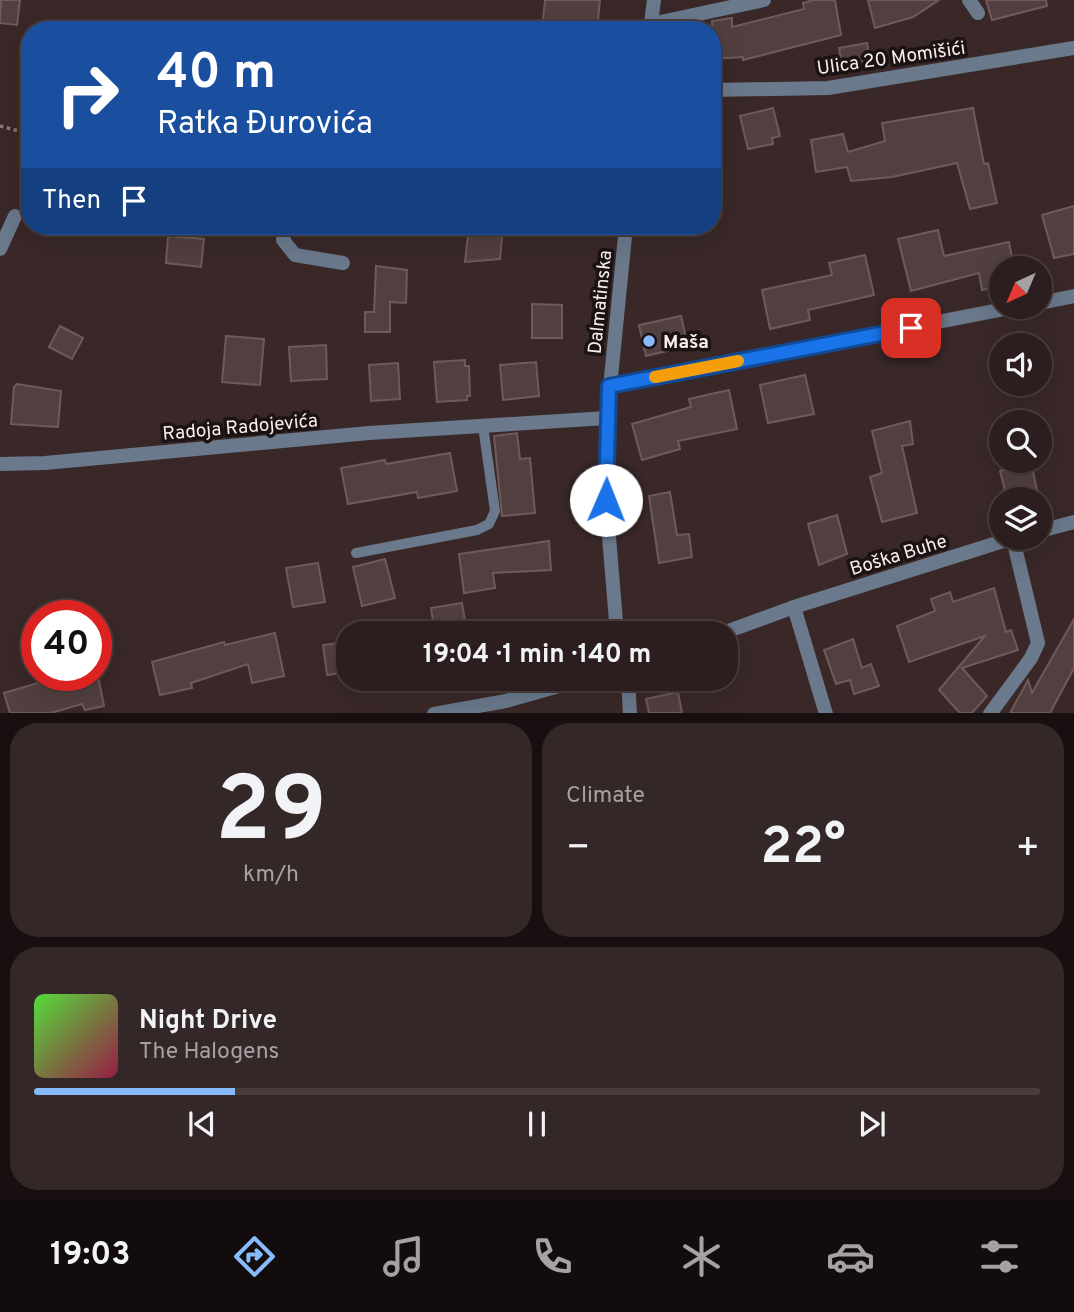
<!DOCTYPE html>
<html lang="en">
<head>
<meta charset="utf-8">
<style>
  :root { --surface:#2c1e1e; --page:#342727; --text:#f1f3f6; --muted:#a6a2a4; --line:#483c3c; --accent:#87bbfc }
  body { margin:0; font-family:Overpass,sans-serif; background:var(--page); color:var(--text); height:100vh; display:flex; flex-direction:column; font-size:26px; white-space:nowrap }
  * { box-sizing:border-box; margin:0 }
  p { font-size:23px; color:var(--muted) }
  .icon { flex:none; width:38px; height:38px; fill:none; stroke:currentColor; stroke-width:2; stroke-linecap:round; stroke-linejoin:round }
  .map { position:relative; height:713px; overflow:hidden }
  .drawer { display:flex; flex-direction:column; gap:10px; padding:10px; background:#181010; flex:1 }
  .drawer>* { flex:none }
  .hud { position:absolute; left:21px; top:21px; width:700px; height:214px; border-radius:28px; box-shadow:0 7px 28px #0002,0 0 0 2px var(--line); background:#1a4fa0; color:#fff; overflow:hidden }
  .needle { width:46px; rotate:224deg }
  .buttons { position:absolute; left:989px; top:256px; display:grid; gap:14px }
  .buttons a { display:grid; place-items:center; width:63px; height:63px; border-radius:50%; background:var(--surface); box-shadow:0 7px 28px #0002,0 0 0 2px var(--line); font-size:35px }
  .speed { position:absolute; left:21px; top:600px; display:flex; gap:14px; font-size:35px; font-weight:700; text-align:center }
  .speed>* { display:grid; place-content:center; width:91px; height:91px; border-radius:50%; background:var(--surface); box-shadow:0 7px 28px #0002,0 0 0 2px var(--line); line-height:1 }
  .speed .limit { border:10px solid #d22; background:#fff; color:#111 }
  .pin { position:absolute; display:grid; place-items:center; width:60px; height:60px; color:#fff; margin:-30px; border-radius:14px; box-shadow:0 4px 10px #0006 }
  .me { position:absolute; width:77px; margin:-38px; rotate:1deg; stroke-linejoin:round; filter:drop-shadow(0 0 5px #0008) }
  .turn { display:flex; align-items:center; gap:24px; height:147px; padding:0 21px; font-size:32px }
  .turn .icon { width:91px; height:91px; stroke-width:2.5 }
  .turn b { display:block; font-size:49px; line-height:60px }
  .then { display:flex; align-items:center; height:66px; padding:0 21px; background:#0003; gap:14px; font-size:26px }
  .big { font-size:52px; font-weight:700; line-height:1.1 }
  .drawer .widget { flex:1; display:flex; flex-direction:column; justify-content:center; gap:10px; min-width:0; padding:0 24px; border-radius:28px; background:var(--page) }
  .drawer .dial { align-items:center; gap:0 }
  .dial b { font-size:91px; line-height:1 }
  .song { display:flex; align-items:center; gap:21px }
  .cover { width:84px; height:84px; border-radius:10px; background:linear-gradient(135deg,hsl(110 70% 55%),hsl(340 70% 35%)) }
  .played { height:7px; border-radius:4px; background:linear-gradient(90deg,var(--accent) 20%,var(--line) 20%) }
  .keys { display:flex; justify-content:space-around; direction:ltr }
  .heat { display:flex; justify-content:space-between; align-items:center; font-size:38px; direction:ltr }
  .drawer .tiles { flex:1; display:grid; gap:10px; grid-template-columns:1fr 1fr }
  .widget:last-child { grid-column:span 2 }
  .trip { position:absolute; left:336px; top:621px; width:402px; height:70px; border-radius:28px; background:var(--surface); box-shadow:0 7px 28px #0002,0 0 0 2px var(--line); font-weight:700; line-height:70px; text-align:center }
  .menu { display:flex; height:112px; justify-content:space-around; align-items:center; background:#120c0c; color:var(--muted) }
  .menu .icon { width:49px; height:49px }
  .menu .on { color:var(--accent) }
  .menu b { font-size:32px; color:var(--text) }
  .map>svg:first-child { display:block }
</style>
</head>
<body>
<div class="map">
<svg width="1074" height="714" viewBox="0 0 1074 714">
  <rect width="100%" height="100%" fill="#3a2828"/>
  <!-- building -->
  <g fill="#523f3f" stroke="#6f5a5a" stroke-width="2">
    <polygon points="1,0 20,0 17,25 0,23"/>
    <polygon points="545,0 600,0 597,30 542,30"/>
    <polygon points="813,0 835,0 841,35 743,60 743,57 712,59 712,21 732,18 732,27 804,9 803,3"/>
    <polygon points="868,0 939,0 913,17 875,28"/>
    <polygon points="986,0 1046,0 1047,6 992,20"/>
    <polygon points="867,43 870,60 842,65 839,48"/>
    <polygon points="773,108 780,136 772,138 773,144 748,149 740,116"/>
    <polygon points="973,108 984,164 988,163 997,203 970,209 957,163 892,177 851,181 847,167 816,172 811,140 843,134 848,152 885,141 882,123"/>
    <polygon points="1074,206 1074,254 1054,258 1042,215"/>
    <polygon points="469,226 503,226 500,259 465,262"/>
    <polygon points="938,230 944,256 1009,242 1014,268 1001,268 1001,286 982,290 979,273 911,291 898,239"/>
    <polygon points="168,236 204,239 201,267 166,263"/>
    <polygon points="865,255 874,295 808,310 810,320 770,329 762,290 832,275 829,263"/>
    <polygon points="376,266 407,270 406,303 390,302 390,332 365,332 365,312 374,312"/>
    <polygon points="532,304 562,305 562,338 532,338"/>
    <polygon points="681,316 688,346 646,356 639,325"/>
    <polygon points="60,326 83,338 72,359 49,347"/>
    <polygon points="226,336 264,339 260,385 222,382"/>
    <polygon points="326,345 327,379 291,381 289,347"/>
    <polygon points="465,360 465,366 469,366 470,396 467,396 467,400 437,402 434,362"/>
    <polygon points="536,362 539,396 503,400 500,365"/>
    <polygon points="398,363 400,399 371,401 369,365"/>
    <polygon points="805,375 814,414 768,423 760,385"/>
    <polygon points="17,384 61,391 58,427 11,424 14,387"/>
    <polygon points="729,390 737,429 678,441 680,449 642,460 632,424 691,407 689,399"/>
    <polygon points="910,421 913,444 902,446 917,513 882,522 870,477 882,473 872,431"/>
    <polygon points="517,433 520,459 530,458 535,513 502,516 494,436"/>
    <polygon points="450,453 457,491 418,498 417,492 348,504 341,468 385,460 386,464"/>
    <polygon points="1031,462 1039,499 1007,499 1000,471"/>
    <polygon points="670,492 677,535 689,534 692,557 659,563 649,496"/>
    <polygon points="837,515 847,554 819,565 808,524"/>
    <polygon points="549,541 551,570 493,573 495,588 464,593 459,554"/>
    <polygon points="385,559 395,598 362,606 353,567"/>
    <polygon points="318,563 325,602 293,607 286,568"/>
    <polygon points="994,588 1006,632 1011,630 1018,650 962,668 987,696 972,713 960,713 939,690 985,636 909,662 897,626 935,611 931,599 950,592 953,602"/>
    <polygon points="462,603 467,634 435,634 431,608"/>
    <polygon points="1074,619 1074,668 1050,713 1010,713 1028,680 1032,693"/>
    <polygon points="275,633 284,676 252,683 248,664 191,683 192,688 160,695 152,662 224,642 225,645"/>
    <polygon points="853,639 862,668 871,664 879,686 854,694 850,680 836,684 824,650"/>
    <polygon points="348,642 348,672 327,675 323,645"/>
    <polygon points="62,676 98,676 104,706 85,710 82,704 51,713 10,713 4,693"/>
    <polygon points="678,692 682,713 649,713 646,699"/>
  </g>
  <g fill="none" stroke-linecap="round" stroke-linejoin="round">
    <!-- path -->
    <polyline stroke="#887878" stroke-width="3.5" stroke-dasharray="3.5 3.5" stroke-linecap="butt" points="0,126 30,134"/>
    <!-- service -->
    <polyline stroke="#6a798b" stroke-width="10" points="356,553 477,530 489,524 495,511 483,426"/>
    <!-- minor -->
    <g stroke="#6a798b" stroke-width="14">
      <polyline points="969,0 978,13"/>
      <polyline points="651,24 764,0"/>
      <polyline points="712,90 828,88 1074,48"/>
      <polyline points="286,226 283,240 295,255 343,263"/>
      <polyline points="0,249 15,216"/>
      <polyline points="1040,303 1074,296"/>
      <polyline points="609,386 1020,306"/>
      <polyline points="0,464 45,463 369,433 607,418"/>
      <polyline points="794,607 826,714"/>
      <polyline points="628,679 630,714"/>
      <polyline points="990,714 1031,658 1038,643 1013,539"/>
    </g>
    <!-- tertiary -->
    <g stroke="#6a798b" stroke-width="14">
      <polyline points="650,30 654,0"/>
      <polyline points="1040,531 1074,522"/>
      <polyline points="617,634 606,500 607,418 626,226"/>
      <polyline points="720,634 794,607 1016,537"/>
      <polyline points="434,714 506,701 584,679"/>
    </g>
  </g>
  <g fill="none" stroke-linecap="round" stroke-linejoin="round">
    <defs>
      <polyline id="route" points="606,500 609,386 911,328"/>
    </defs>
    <!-- route casing -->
    <use href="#route" stroke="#114b97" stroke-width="18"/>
    <!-- route -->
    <use href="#route" stroke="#1a73e8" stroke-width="12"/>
    <!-- slow -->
    <polyline stroke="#f59e0b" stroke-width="12" points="655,377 738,361"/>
  </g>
  <!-- markers -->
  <circle fill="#87bbfc" stroke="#1b1313" stroke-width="2.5" cx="649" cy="341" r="7"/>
  <g text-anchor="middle" stroke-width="7" stroke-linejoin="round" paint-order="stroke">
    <!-- street labels -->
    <g font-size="19" fill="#faeded" stroke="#1b1313">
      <text transform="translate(891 57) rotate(-8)" y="7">Ulica 20 Momišići</text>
      <text transform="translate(599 302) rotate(-84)" y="7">Dalmatinska</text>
      <text transform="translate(240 426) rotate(-5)" y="7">Radoja Radojevića</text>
      <text transform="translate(898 554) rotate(-17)" y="7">Boška Buhe</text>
    </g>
    <!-- poi labels -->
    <g font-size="19" font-weight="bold" fill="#faeded" stroke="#1b1313" text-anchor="start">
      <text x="663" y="348">Maša</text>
    </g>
  </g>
</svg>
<div class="buttons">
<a><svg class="needle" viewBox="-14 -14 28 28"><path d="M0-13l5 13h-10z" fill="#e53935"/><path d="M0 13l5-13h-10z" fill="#a6a2a4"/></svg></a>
<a><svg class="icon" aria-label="sound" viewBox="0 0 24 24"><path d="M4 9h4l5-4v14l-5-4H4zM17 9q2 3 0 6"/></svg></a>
<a><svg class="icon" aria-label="search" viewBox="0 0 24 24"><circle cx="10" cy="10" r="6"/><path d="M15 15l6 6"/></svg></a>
<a><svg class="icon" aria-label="layers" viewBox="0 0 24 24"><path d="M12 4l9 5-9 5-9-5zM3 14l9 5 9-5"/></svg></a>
</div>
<div class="speed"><div class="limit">40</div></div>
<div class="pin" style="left:911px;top:328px;background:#d93025"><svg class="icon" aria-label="arrive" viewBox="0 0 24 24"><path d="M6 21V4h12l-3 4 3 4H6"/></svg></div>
<svg class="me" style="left:606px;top:500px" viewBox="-20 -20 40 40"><circle r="19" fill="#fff"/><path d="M0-13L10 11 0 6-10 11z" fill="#1a73e8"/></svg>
<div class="trip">19:04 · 1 min · 140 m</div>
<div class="hud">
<div class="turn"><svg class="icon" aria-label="right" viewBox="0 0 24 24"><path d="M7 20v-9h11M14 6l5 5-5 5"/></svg><div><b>40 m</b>Ratka Đurovića</div></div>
<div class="then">Then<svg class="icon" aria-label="arrive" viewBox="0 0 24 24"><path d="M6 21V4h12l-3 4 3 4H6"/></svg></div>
</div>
</div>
<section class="drawer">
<div class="tiles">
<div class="widget dial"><b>29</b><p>km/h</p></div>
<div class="widget"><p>Climate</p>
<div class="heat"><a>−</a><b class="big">22°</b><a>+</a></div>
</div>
<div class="widget">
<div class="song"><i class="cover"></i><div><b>Night Drive</b><p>The Halogens</p></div></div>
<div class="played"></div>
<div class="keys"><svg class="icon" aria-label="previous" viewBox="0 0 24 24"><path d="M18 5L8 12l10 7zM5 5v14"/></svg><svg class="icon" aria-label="pause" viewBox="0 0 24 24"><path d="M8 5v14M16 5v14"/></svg><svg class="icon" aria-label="next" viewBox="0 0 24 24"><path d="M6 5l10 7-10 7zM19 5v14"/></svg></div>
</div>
</div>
</section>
<nav class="menu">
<b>19:03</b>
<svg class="icon on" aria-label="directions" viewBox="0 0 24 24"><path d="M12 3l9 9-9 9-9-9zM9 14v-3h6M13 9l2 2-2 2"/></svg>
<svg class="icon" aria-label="music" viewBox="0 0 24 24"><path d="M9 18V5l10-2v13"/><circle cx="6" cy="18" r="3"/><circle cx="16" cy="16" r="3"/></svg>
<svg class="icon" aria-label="phone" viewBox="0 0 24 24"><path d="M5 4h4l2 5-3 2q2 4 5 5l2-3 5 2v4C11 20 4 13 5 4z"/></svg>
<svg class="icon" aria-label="climate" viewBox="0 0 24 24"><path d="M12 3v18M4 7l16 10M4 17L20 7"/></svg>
<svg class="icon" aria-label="car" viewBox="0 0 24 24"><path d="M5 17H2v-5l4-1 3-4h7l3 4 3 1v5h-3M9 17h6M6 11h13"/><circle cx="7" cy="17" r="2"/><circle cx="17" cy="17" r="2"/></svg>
<svg class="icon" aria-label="filters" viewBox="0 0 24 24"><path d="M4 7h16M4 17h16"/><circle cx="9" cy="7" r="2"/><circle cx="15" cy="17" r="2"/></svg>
</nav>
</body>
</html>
